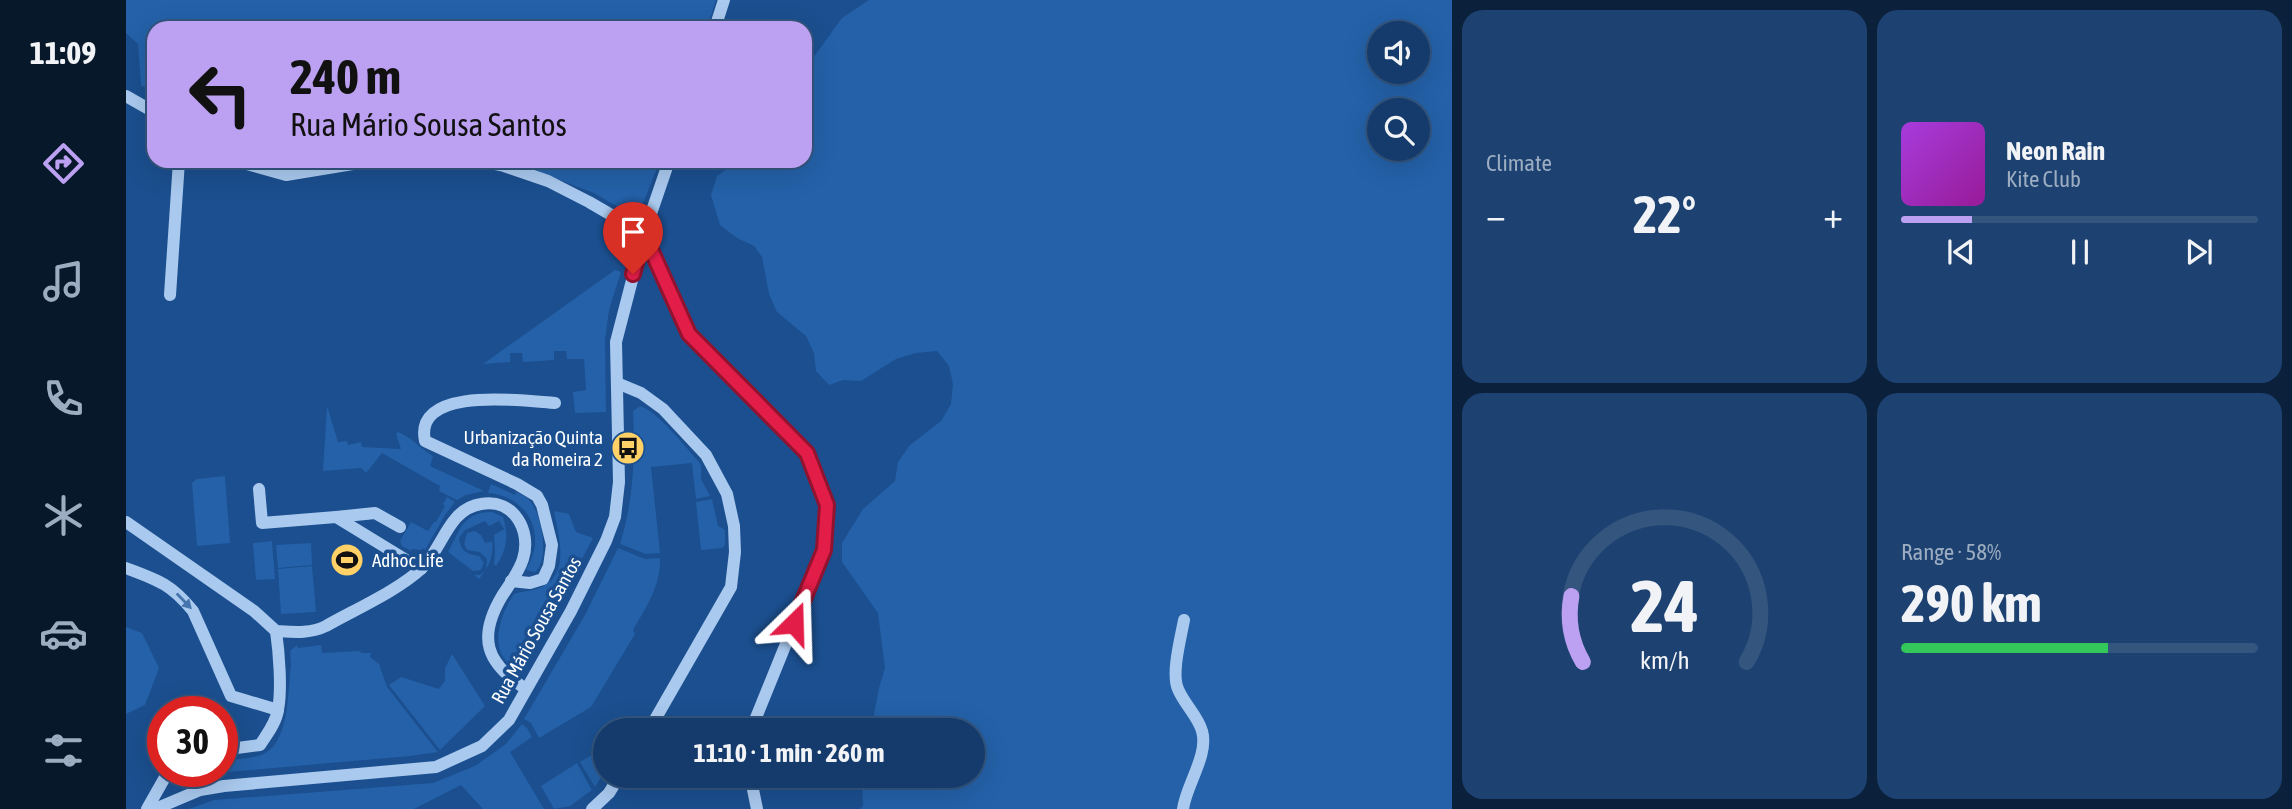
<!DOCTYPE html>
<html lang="en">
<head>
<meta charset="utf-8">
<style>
  :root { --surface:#143b6b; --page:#1d4271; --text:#f1f3f6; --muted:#9dadc1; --line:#33557e; --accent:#bca0f2 }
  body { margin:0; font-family:"Asap Condensed",sans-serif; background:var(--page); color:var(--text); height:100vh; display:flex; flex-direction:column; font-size:26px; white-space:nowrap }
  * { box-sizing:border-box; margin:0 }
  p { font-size:23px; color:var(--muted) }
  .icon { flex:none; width:38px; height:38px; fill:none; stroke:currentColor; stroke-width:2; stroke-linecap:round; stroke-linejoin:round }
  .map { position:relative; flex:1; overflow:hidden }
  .side { display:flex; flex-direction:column; gap:10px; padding:10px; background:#0b203b; width:840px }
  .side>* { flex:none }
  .top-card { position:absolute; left:21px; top:21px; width:665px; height:147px; border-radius:21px; box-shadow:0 7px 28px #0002,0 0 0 2px var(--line); background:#bca0f2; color:#111; overflow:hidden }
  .buttons { position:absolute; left:1241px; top:21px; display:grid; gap:14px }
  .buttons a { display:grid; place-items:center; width:63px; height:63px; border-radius:50%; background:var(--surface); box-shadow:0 7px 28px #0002,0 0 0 2px var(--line); font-size:35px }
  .speed { position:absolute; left:21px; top:696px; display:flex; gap:14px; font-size:35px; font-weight:700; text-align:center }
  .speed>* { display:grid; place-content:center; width:91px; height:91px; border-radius:50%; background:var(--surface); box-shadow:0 7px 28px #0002,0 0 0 2px var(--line); line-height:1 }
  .speed .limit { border:10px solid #d22; background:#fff; color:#111 }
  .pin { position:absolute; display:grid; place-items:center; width:60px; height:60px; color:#fff; margin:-72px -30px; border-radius:50% 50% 50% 0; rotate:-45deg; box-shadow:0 0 7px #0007 }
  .pin .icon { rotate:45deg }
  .me { position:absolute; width:77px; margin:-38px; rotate:22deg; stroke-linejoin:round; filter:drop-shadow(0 0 5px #0008) }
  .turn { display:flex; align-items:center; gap:24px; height:147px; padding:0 28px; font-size:32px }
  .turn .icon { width:91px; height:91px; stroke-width:2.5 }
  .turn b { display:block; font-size:49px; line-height:60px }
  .big { font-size:52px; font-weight:700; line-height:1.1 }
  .side .tile { flex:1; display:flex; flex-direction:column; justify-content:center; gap:10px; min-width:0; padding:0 24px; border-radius:21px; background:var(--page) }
  .side .dial { align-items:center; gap:0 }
  .dial svg { height:182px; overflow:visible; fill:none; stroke:var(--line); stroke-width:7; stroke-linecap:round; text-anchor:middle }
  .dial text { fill:var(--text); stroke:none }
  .song { display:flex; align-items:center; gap:21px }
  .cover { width:84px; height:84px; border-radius:10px; background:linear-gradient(135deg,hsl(280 70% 55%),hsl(300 70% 35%)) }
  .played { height:7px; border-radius:4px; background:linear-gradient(90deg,var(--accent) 20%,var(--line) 20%) }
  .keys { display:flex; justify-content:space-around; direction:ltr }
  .heat { display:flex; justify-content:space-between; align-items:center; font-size:38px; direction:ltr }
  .charge { height:10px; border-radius:5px; background:linear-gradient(90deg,#34c759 58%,var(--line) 0) }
  .side .tiles { flex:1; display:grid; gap:10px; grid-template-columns:repeat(2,1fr) }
  .trip { position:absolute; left:467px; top:718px; width:392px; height:70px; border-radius:35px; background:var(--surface); box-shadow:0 7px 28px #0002,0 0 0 2px var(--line); font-weight:700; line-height:70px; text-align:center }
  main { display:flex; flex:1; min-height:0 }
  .tab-bar { display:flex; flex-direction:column; width:126px; justify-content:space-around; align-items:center; background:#08182b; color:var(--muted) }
  .tab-bar .icon { width:49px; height:49px }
  .tab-bar .active { color:var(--accent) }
  .tab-bar b { font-size:32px; color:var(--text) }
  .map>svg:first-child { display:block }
</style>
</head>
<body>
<main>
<nav class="tab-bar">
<b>11:09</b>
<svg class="icon active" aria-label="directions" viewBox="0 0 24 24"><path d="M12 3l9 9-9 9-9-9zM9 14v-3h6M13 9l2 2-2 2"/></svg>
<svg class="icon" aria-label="music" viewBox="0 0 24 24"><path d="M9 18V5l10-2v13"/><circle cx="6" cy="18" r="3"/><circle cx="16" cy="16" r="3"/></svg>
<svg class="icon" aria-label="phone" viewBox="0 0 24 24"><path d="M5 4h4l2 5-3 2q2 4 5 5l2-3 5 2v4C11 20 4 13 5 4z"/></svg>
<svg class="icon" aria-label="climate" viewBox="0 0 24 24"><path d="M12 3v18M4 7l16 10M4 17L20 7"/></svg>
<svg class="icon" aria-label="car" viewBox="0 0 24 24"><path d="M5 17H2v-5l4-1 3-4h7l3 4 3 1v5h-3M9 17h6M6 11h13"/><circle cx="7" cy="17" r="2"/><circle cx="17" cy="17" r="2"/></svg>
<svg class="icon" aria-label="filters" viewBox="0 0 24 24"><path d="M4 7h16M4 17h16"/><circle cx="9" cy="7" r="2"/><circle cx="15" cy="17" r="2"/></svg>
</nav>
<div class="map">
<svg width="1326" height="809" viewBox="0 0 1326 809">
  <rect width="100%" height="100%" fill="#1b4f8f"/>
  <!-- green -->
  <g fill="#2461a8" fill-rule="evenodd">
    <polygon points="0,0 590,0 581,28 28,28 28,92 15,85 12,44 0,33"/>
    <path d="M743,0h583v809h-592l3,-3 -1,-31h111v-45h-102l8,-42 6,-20 -7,-55 -36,-51v-19l21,-34 32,-28 3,-19 11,-16 32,-25 10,-17 2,-20 -4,-18 -12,-15 -21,2 -20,6 -35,22 -18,-1 -14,5 -13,-14 -2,-18 -8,-17 -29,-24 -8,-18 -7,-37 -8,-11 -17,-8 -17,-13 -9,-30 6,-19 21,-15h67v-92l37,-51zM1253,33h39v39h-39zM1253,110h39v39h-39z"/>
    <polygon points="383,161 534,161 511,218 468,193"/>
    <polygon points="489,270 495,272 483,310 479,340 480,412 449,413 447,392 460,390 458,359 441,359 440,351 428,351 428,360 397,362 396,353 384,353 384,362 357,364"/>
    <path d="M201,406l11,36 9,-1 1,4 13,-3 1,5 39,2 -5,-15 2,-2c15,6 21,16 35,24l-3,10 54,25 -18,4 -9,5 -18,-9 1,-5 -58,-33 -16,20 -5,-5 -38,3z"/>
    <path d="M514,406c19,6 45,41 59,56l2,4v13l9,17 -14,3 -4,-36 -41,4 9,86 -14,1 -26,-10c14,-45 15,-87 13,-133z"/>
    <polygon points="99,476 104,543 71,546 66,483 71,479"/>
    <path d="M365,484l24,11 1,-3c6,3 11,5 15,10 11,15 19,58 4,70l-9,-2c4,-8 8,-16 9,-26 2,-29 -20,-49 -47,-51z"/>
    <polygon points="321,497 329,502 319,515 299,550 298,548 295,550 285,549 285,551 276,546 274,541 285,522 302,531 308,522 310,522 319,506 317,504"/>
    <polygon points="586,499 592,526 599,530 599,545 596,548 575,550 570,502"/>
    <path d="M428,511l15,3 7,18 17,6 -65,124 -10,6c-33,-12 -18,-54 -4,-74 8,-3 22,-3 31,-9 25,-14 13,-52 9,-74z"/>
    <path d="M366,512l11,5c6,18 4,33 -7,49l-2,-2 1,-12 -1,-17 10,-6 -5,-8 -10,5 -4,-5 -20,9 -6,8c2,14 8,16 20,18l5,7 -3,7 -8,1 -25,-19c12,-22 15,-40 44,-40z"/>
    <path d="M349,531l6,4 4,8 7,-2c2,15 -3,26 -13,38l-5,-4h6l6,-5 1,-11 -7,-7 -13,-2 -3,-6 3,-11z"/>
    <polygon points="146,541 149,579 130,580 127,543"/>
    <polygon points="185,543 186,565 152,568 150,545"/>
    <path d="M492,548l27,11 15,-1c1,27 -13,48 -27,72l2,4 -44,73 -52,31 -8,-15 -7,-4 61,-104z"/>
    <polygon points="186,566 190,612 155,614 152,569"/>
    <polygon points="0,627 16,633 33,668 19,705 0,714"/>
    <path d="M171,645l1,3 23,-3 1,8 38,-2 1,2h10l-1,4 9,7 8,23 51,65 -28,4 -194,17 -38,10 -7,-5 8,-6h43v-11c13,-2 28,-2 39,-6 29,-9 27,-67 30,-92l-1,-12z"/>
    <polygon points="326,654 359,706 314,750 263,685 275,677 313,689 319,681 319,668"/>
    <polygon points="396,724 401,728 406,737 384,752 418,809 357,809 335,785 288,809 63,809 88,800 307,783 349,766 380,744"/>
    <polygon points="479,747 479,771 469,787 454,762"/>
    <polygon points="451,763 466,790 444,806 428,809 415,786"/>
  </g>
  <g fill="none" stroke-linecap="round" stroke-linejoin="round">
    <!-- minor -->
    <g stroke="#a9c9ee" stroke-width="12">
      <polyline points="589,28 598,0"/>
      <polyline points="0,96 28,112"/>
      <polyline points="110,161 160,175 245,161"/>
      <polyline points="354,161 378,166 422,181 463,202 518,234 563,334 681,453 701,505 698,550 625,730"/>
      <polyline points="44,295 53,161"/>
      <polyline points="491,383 515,393 537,409 580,455 601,494 608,526 609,552 605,587 523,730"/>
      <polyline points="133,489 136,523 210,517 295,569"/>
      <polyline points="210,517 249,513 274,527"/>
      <path d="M0,522l128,89 22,20c17,1 34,3 50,-5 28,-16 73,-36 96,-58 21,-20 26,-59 59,-64 32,-6 51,26 42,55 -4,13 -14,26 -21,37 -25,42 -16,67 24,93"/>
      <path d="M0,568c32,12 45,16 67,43l38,85 47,14"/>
      <path d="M385,581l19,2 13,-4 6,-13 3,-21 -10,-40 -5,-9 -20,-12 -92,-43c-12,-56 99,-40 130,-38"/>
      <path d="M96,750l38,-5c7,-11 16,-22 18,-35 4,-21 1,-58 -2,-79"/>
      <polyline points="624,775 631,809"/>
      <polyline points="21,809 42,772"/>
      <polyline points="29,809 74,790 98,786 310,767 356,746 383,720 445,611 480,541 489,517 493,482 490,342 518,234 543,161"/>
      <polyline points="466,809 483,793 494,775"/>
      <path d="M1057,809c3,-24 26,-54 19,-78 -4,-15 -18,-27 -24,-42 -7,-16 3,-52 6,-69"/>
    </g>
  </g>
  <!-- one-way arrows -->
  <defs><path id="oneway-solid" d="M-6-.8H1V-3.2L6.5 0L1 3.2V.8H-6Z" transform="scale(1.75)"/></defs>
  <use fill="#4674ac" href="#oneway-solid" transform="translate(58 601) rotate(46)"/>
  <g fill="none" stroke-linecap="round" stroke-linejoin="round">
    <defs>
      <polyline id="route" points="507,274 518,234 563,334 681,453 701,505 698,550 668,623"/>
    </defs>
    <!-- route casing -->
    <use href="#route" stroke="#92132f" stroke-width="18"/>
    <!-- route -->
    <use href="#route" stroke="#e11d48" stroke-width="12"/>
  </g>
  <!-- icons -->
  <defs>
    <symbol id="bus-disc" viewBox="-11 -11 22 22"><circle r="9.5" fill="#ffd166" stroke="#1b4f8f"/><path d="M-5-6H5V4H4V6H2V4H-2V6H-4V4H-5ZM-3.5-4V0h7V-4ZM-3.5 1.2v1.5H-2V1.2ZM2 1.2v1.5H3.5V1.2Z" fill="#111"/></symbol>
    <symbol id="stadium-disc" viewBox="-11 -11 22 22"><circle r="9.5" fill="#ffd166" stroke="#1b4f8f"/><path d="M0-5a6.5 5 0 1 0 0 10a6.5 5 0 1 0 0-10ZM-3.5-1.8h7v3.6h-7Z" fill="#111"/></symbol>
  </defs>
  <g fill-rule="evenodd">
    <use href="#bus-disc" x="483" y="429" width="38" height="38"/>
    <use href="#stadium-disc" x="202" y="541" width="38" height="38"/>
  </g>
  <g text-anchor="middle" stroke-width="7" stroke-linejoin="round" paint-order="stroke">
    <!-- poi labels -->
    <g font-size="19" fill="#fff" stroke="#1b4f8f" text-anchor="end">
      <text x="477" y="444">Urbanização Quinta<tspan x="477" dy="22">da Romeira 2</tspan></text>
      <text x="246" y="567" text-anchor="start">Adhoc Life</text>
    </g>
    <!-- street labels -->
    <g font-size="19" fill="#fff" stroke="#1b4f8f">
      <text transform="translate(410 630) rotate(-61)" y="7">Rua Mário Sousa Santos</text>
    </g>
  </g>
</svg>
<div class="buttons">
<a><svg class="icon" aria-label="sound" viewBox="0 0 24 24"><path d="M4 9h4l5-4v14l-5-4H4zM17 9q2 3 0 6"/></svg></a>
<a><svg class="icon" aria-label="search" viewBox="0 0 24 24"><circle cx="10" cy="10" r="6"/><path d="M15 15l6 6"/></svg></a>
</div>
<div class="speed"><div class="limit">30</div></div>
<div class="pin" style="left:507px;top:274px;background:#d93025"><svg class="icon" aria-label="arrive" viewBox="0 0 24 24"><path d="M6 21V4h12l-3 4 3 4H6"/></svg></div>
<svg class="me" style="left:668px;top:623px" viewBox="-20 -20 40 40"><path d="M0-17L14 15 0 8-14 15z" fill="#e11d48" stroke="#fff" stroke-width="4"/></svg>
<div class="trip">11:10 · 1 min · 260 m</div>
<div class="top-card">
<div class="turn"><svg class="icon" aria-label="left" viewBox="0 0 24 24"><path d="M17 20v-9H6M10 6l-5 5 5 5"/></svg><div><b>240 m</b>Rua Mário Sousa Santos</div></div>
</div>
</div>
<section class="side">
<div class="tiles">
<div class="tile"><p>Climate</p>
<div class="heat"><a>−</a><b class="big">22°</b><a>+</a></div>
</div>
<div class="tile">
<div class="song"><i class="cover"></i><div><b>Neon Rain</b><p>Kite Club</p></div></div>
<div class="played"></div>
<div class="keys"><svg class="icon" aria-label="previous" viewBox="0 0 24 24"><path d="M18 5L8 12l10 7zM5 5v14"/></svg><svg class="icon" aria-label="pause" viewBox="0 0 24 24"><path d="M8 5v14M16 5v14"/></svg><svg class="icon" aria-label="next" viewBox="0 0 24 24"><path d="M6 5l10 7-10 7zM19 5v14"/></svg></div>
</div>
<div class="tile dial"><svg viewBox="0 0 100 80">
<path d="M14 69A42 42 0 1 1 86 69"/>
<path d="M14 69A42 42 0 0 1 9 40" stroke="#bca0f2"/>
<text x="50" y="56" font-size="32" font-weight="700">24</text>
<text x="50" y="72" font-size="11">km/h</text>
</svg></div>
<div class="tile"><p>Range · 58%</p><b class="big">290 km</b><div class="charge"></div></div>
</div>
</section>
</main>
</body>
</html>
